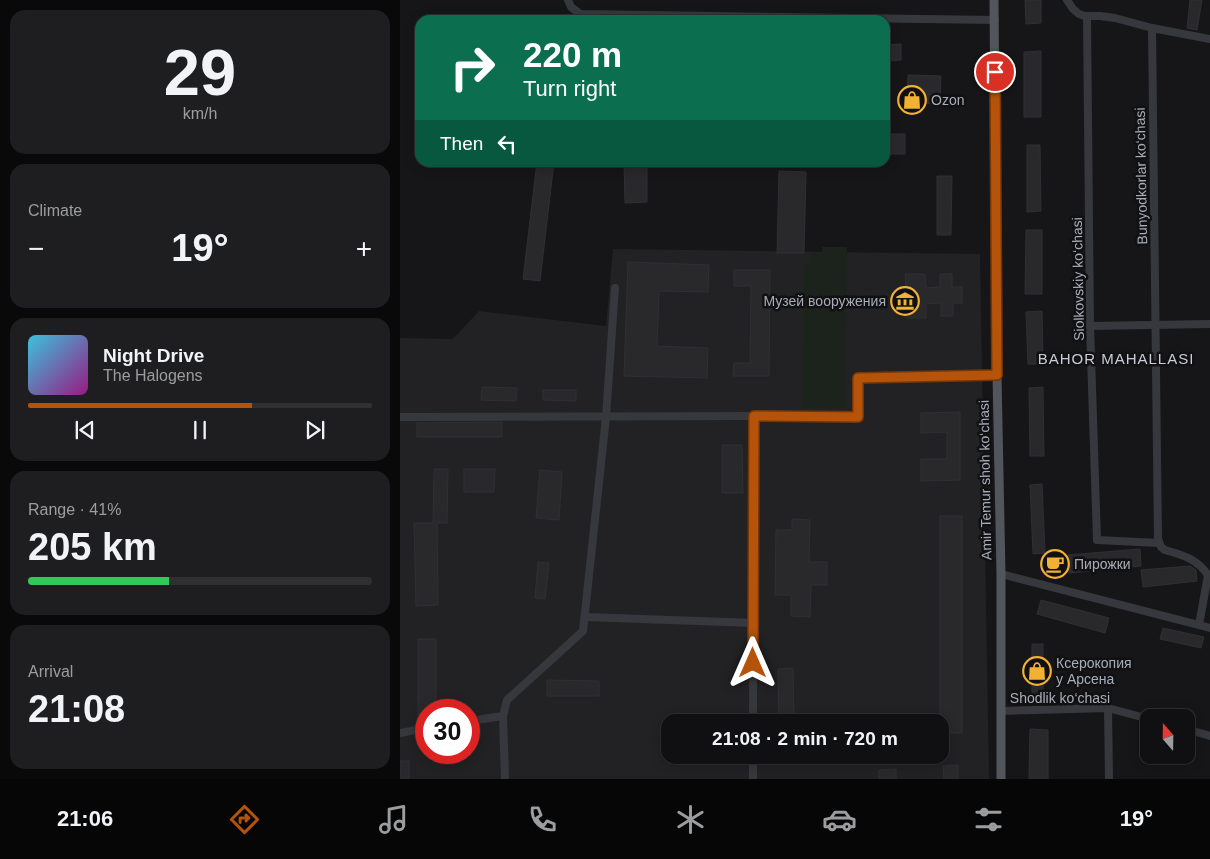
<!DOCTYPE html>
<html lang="en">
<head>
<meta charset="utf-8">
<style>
  :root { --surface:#101012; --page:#1e1e20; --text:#f1f3f6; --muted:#9c9d9f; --line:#303032; --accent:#b45309 }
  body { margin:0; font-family:Arial,sans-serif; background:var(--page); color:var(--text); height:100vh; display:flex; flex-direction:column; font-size:19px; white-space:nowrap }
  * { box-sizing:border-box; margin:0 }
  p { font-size:16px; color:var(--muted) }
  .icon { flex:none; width:28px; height:28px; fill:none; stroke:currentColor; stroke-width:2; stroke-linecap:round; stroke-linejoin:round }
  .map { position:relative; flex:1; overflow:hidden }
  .side { display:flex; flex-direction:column; gap:10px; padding:10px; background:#09090a; width:400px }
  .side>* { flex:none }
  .hud { position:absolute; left:15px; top:15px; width:475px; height:152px; border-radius:15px; box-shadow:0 2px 12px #0003,0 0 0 1px var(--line); background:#0b6e4f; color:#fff; overflow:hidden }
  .needle { width:32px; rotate:340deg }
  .controls { position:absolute; left:740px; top:709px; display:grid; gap:10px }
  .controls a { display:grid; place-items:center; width:55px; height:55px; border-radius:10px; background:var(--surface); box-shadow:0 2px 12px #0003,0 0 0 1px var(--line); font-size:25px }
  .speed { position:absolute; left:15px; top:699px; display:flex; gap:10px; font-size:25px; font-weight:700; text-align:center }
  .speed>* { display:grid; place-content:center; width:65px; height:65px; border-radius:50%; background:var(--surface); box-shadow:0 2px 12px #0003,0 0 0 1px var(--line); line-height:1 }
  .speed .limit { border:8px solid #d22; background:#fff; color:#111 }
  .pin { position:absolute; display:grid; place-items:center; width:42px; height:42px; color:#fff; margin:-21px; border:2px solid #fff; border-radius:50%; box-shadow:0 1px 5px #0007 }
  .me { position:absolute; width:55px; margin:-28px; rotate:0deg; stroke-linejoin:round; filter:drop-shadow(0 0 4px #0008) }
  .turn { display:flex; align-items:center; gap:18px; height:105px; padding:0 25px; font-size:22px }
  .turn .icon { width:65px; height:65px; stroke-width:2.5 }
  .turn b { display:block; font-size:35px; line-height:42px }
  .then { display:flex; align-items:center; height:48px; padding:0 25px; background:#0003; gap:10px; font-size:19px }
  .big { font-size:38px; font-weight:700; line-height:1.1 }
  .side .card { flex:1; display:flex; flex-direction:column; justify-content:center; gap:8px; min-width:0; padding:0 18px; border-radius:15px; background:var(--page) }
  .side .dial { align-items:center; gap:0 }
  .dial b { font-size:65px; line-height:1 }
  .song { display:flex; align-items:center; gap:15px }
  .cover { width:60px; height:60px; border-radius:8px; background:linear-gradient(135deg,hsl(190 70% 55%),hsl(310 70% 35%)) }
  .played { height:5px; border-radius:2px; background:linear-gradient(90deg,var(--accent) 65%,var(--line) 65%) }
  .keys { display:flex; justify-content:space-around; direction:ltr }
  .heat { display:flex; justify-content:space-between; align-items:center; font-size:28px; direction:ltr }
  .charge { height:8px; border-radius:4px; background:linear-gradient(90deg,#34c759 41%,var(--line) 0) }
  .trip { position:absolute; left:261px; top:714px; width:288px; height:50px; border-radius:15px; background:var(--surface); box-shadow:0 2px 12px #0003,0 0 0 1px var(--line); font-weight:700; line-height:50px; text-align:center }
  .tab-bar { display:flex; height:80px; justify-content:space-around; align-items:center; background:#060607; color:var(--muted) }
  .tab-bar .icon { width:35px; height:35px }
  .tab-bar .selected { color:var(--accent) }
  .tab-bar b { font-size:22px; color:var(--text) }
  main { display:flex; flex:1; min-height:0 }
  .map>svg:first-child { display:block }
</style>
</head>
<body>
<main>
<section class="side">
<div class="card dial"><b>29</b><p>km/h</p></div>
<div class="card"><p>Climate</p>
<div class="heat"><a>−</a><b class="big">19°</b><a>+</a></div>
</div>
<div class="card">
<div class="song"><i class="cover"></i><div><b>Night Drive</b><p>The Halogens</p></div></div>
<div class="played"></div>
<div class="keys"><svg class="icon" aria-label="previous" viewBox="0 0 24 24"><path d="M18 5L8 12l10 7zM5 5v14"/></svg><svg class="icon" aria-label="pause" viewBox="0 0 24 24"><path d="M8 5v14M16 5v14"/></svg><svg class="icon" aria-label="next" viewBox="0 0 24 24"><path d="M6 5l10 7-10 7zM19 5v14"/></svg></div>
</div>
<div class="card"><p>Range · 41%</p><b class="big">205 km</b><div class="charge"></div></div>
<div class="card"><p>Arrival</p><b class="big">21:08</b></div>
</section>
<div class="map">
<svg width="810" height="779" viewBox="0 0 810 779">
  <rect width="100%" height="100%" fill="#161618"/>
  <!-- built -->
  <path fill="#222225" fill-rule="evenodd" d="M213,249l367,5 9,525h-589v-441l53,1 26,-28 127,15zM26,710h43v42h-43zM270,722h270v33h-270z"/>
  <!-- green -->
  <polygon fill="#1c231d" points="422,247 447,247 445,408 403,408 404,265 410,265 410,253 422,253"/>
  <!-- building -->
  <g fill="#29292c" stroke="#303034">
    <polygon points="625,0 641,0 641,23 626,24"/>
    <polygon points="790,0 802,0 797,30 787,28"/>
    <polygon points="501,44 501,60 485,61 485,45"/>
    <polygon points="641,51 641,117 624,117 624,52"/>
    <polygon points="508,75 541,76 540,104 507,103"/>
    <rect x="485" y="134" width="20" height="20"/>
    <polygon points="627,145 640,145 641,211 627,212"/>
    <polygon points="137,162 154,162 140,281 123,279"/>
    <polygon points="224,162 247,162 247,202 225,203"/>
    <polygon points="379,171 406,172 404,253 377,253"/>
    <polygon points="537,176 552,176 551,235 537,235"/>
    <polygon points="626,230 642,230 642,294 625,294"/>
    <polygon points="228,262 309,265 308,292 259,291 257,346 308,348 307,378 224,376"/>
    <polygon points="334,270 370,270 369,376 333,376 334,363 350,363 351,286 334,286"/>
    <polygon points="505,274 525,274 526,288 540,287 540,274 552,274 552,287 562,287 562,303 553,303 553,316 541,316 541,303 526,304 526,318 507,318 506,304 501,304 500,288 506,288"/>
    <polygon points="642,311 643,364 628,364 626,312"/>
    <polygon points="82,387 117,388 116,401 81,400"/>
    <polygon points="643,387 644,456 630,456 629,388"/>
    <polygon points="143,390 176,390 176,401 143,400"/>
    <polygon points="560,412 560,480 521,481 521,459 547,459 547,432 521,433 521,413"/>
    <polygon points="102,422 102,437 17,437 17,423"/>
    <polygon points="322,445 342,445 343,493 322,493"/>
    <polygon points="34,469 48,469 47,523 37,523 38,605 16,606 14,523 33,523"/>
    <polygon points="64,469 95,469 94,492 64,492"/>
    <polygon points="140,470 162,472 159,520 136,518"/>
    <polygon points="642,484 645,553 633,554 630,485"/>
    <rect x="540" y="516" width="22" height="217"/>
    <polygon points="392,519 410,520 409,562 427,562 427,585 411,585 410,617 391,616 391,595 375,595 376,530 392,530"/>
    <polygon points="740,549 741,566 669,573 668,555"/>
    <polygon points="138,562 149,563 145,599 135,598"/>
    <polygon points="790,566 796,570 797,581 743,587 741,570"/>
    <polygon points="641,600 709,618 705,633 637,614"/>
    <polygon points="763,628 804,637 801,648 760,639"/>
    <polygon points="18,639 36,639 36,710 26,710 26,716 18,716"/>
    <rect x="632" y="644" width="11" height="53"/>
    <polygon points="393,668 394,722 379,722 378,669"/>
    <polygon points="147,680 199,681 199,696 147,696"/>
    <polygon points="630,729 648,730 648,779 629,779"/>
    <rect x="0" y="761" width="9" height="18"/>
    <polygon points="558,765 558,779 544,779 543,766"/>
    <polygon points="496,769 496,779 479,779 479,770"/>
  </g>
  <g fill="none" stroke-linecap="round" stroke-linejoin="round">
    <!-- minor -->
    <g stroke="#37383d" stroke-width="8">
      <polyline points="168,0 171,7 180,14 595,20"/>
      <polyline points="667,0 673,9 679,14 685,16 700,16 715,18 752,28 810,39"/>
      <polyline points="687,16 690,326 697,540 759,543"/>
      <path d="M752,28l6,511 3,8 4,3c18,5 32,9 43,25"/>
      <polyline points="690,326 810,324"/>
      <polyline points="0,417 354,416 458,417 458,378 597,375"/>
      <polyline points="601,574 810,628"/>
      <polyline points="185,617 354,623"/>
      <polyline points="799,625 808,575"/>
      <polyline points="708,708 709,779"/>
      <polyline points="601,711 708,708 749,719"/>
      <polyline points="103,716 105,779"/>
      <polyline points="69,721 103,716 107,700 183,631 206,417 215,288"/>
      <polyline points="353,722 354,416"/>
      <polyline points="786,729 810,736"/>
      <polyline points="0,733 26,728"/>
      <polyline points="353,779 353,755"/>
    </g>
    <!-- major -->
    <polyline stroke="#53555c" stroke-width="9" points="594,0 597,375 601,574 601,779"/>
  </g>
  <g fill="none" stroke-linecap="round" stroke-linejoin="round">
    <defs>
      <polyline id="route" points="353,663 354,416 458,417 458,378 597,375 595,72"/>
    </defs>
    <!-- route casing -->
    <use href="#route" stroke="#753606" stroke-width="12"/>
    <!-- route -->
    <use href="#route" stroke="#b45309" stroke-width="9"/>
  </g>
  <!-- icons -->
  <defs>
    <symbol id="shop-ring" viewBox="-11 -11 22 22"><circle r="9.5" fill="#111113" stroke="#f2b134" stroke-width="1.5"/><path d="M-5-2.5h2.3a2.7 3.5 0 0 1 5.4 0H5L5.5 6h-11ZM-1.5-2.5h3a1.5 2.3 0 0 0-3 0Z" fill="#f2b134"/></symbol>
    <symbol id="museum-ring" viewBox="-11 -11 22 22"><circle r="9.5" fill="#111113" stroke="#f2b134" stroke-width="1.5"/><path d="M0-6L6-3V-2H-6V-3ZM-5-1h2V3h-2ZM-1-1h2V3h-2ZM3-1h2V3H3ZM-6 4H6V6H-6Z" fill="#f2b134"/></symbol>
    <symbol id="cafe-ring" viewBox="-11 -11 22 22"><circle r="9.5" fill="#111113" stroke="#f2b134" stroke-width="1.5"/><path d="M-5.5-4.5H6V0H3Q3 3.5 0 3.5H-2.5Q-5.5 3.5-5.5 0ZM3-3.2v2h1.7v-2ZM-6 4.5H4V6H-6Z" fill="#f2b134"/></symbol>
  </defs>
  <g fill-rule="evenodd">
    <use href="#shop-ring" x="496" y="84" width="32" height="32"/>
    <use href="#museum-ring" x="489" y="285" width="32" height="32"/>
    <use href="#cafe-ring" x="639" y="548" width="32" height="32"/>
    <use href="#shop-ring" x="621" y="655" width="32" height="32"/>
  </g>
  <g text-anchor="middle" stroke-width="5" stroke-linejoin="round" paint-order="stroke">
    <!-- poi labels -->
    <g font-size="14" fill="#a8adb8" stroke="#111113" text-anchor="start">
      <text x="531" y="105">Ozon</text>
      <text x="486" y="306" text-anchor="end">Музей вооружения</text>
      <text x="674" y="569">Пирожки</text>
      <text x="656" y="668">Ксерокопия<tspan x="656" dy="16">у Арсена</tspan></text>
    </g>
    <!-- street labels -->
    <g font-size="14" fill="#a8adb8" stroke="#111113">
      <text transform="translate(741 176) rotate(-91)" y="5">Bunyodkorlar ko‘chasi</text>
      <text transform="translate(678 279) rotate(-91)" y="5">Siolkovskiy ko‘chasi</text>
      <text transform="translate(585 480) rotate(-91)" y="5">Amir Temur shoh ko‘chasi</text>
      <text x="660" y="703">Shodlik ko‘chasi</text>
    </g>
    <!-- neighbourhood labels -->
    <g font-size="15" letter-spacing="1" fill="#c9ccd4" stroke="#111113">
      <text x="716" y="364">BAHOR MAHALLASI</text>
    </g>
  </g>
</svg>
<div class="controls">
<a><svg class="needle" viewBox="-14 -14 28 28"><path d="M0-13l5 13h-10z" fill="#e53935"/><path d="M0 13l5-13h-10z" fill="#9c9d9f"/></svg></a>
</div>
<div class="speed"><div class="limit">30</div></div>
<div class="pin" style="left:595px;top:72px;background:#d93025"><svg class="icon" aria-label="arrive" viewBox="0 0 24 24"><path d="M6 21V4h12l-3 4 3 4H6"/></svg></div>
<svg class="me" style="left:353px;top:663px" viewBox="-20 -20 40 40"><path d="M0-17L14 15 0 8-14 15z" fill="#b45309" stroke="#fff" stroke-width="4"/></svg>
<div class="trip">21:08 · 2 min · 720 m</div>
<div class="hud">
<div class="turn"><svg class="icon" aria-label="right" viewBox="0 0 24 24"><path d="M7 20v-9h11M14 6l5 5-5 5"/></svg><div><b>220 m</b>Turn right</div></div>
<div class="then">Then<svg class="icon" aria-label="left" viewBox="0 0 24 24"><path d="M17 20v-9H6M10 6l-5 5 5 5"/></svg></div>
</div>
</div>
</main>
<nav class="tab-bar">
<b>21:06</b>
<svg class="icon selected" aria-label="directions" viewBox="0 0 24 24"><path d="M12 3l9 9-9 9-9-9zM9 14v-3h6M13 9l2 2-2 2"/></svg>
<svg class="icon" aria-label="music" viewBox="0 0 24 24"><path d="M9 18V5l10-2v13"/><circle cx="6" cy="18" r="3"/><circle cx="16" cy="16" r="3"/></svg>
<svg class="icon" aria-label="phone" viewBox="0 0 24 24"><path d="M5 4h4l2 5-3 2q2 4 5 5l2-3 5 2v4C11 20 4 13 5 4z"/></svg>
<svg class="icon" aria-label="climate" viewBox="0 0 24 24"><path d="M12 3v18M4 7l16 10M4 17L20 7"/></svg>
<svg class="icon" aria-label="car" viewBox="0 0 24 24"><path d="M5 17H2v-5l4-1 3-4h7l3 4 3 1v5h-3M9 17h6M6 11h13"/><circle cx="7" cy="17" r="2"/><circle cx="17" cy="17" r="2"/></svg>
<svg class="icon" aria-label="filters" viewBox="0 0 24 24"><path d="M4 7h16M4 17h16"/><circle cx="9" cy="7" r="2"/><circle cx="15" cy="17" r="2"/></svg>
<b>19°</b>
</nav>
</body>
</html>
